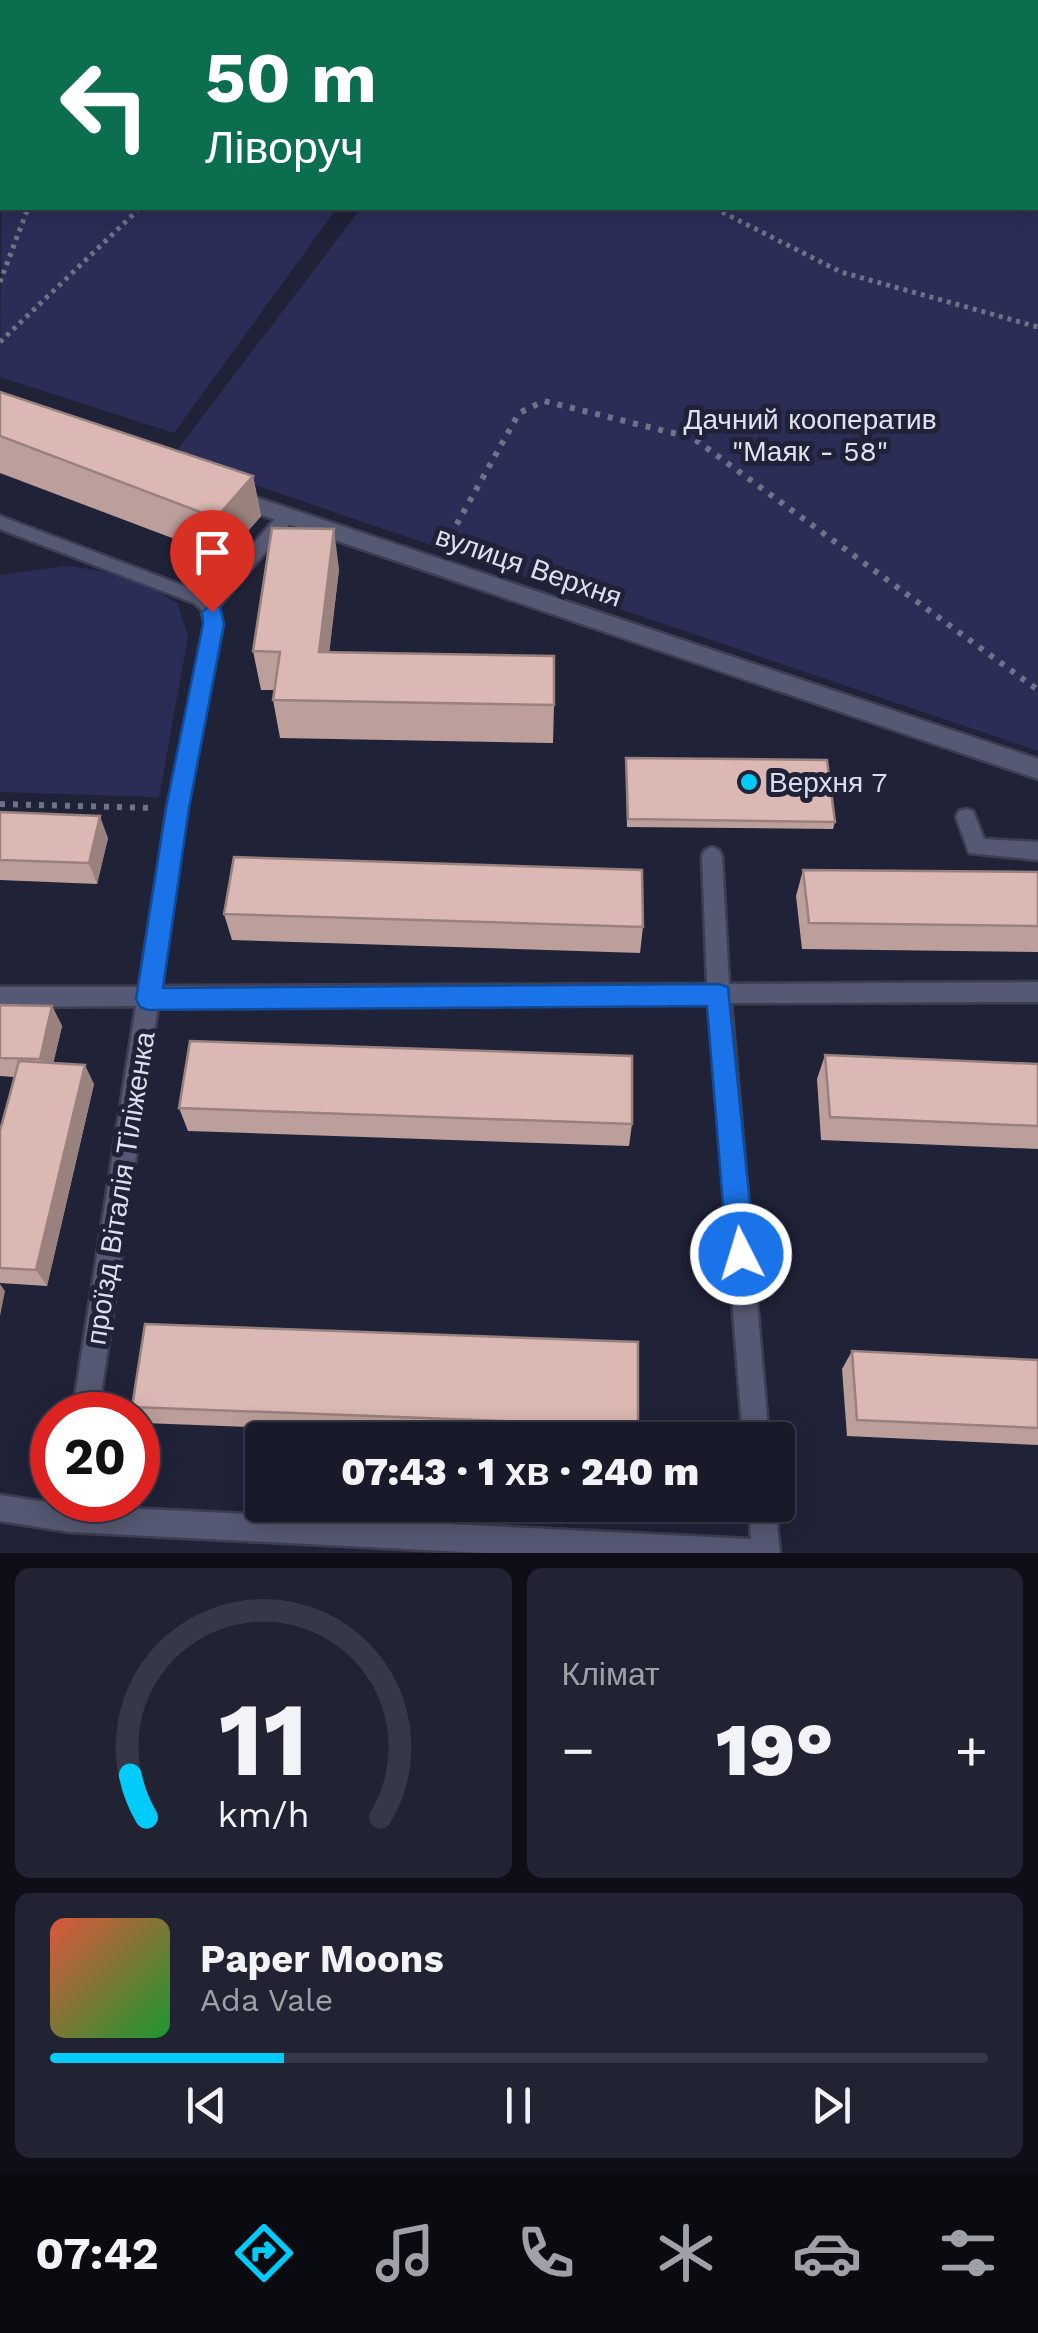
<!DOCTYPE html>
<html lang="uk">
<head>
<meta charset="utf-8">
<style>
  :root { --surface:#181a2a; --page:#212332; --text:#f1f3f6; --muted:#9fa1a8; --line:#363847; --accent:#00cbf9 }
  body { margin:0; font-family:"Work Sans",sans-serif; background:var(--page); color:var(--text); height:100vh; display:flex; flex-direction:column; font-size:38px; white-space:nowrap }
  * { box-sizing:border-box; margin:0 }
  p { font-size:32px; color:var(--muted) }
  .icon { flex:none; width:55px; height:55px; fill:none; stroke:currentColor; stroke-width:2; stroke-linecap:round; stroke-linejoin:round }
  .map { position:relative; height:1553px; overflow:hidden }
  .drawer { display:flex; flex-direction:column; gap:15px; padding:15px; background:#0d0e17; flex:1 }
  .drawer>* { flex:none }
  .banner { position:absolute; left:0px; top:0px; width:1040px; height:210px; box-shadow:0 5px 25px #0003,0 0 0 2px var(--line); background:#0b6e4f; color:#fff; overflow:hidden }
  .speed { position:absolute; left:30px; top:1392px; display:flex; gap:20px; font-size:50px; font-weight:700; text-align:center }
  .speed>* { display:grid; place-content:center; width:130px; height:130px; border-radius:50%; background:var(--surface); box-shadow:0 5px 25px #0003,0 0 0 2px var(--line); line-height:1 }
  .speed .limit { border:15px solid #d22; background:#fff; color:#111 }
  .pin { position:absolute; display:grid; place-items:center; width:85px; height:85px; color:#fff; margin:-102px -42px; border-radius:50% 50% 50% 0; rotate:-45deg; box-shadow:0 0 10px #0007 }
  .pin .icon { rotate:45deg }
  .me { position:absolute; width:110px; margin:-55px; rotate:355deg; stroke-linejoin:round; filter:drop-shadow(0 0 8px #0008) }
  .turn { display:flex; align-items:center; gap:35px; height:210px; padding:0 40px; font-size:45px }
  .turn .icon { width:130px; height:130px; stroke-width:2.5 }
  .turn b { display:block; font-size:70px; line-height:85px }
  .big { font-size:75px; font-weight:800; line-height:1.1 }
  .drawer .widget { flex:1; display:flex; flex-direction:column; justify-content:center; gap:15px; min-width:0; padding:0 35px; border-radius:15px; background:var(--page) }
  .drawer .dial { align-items:center; gap:0 }
  .dial svg { height:260px; overflow:visible; fill:none; stroke:var(--line); stroke-width:7; stroke-linecap:round; text-anchor:middle }
  .dial text { fill:var(--text); stroke:none }
  .song { display:flex; align-items:center; gap:30px }
  .cover { width:120px; height:120px; border-radius:15px; background:linear-gradient(135deg,hsl(10 70% 55%),hsl(130 70% 35%)) }
  .played { height:10px; border-radius:5px; background:linear-gradient(90deg,var(--accent) 25%,var(--line) 25%) }
  .keys { display:flex; justify-content:space-around; direction:ltr }
  .heat { display:flex; justify-content:space-between; align-items:center; font-size:55px; direction:ltr }
  .drawer .tiles { flex:1; display:grid; gap:15px; grid-template-columns:1fr 1fr }
  .widget:last-child { grid-column:span 2 }
  .trip { position:absolute; left:245px; top:1422px; width:550px; height:100px; border-radius:10px; background:var(--surface); box-shadow:0 5px 25px #0003,0 0 0 2px var(--line); font-weight:800; line-height:100px; text-align:center }
  .menu { display:flex; height:160px; justify-content:space-around; align-items:center; background:#0a0a11; color:var(--muted) }
  .menu .icon { width:70px; height:70px }
  .menu .selected { color:var(--accent) }
  .menu b { font-size:45px; color:var(--text) }
  .map>svg:first-child { display:block }
</style>
</head>
<body>
<div class="map">
<svg width="1038" height="1553" viewBox="0 0 1038 1553">
  <rect width="100%" height="100%" fill="#202238"/>
  <!-- green -->
  <g fill="#2b2d57">
    <polygon points="2,171 2,208 337,208 174,433 0,377"/>
    <polygon points="1038,190 1038,751 172,457 361,208 1038,208"/>
    <path d="M65,566c43,4 76,14 113,38l10,33 -29,160 -159,-5v-217z"/>
  </g>
  <g fill="none" stroke-linecap="round" stroke-linejoin="round">
    <defs>
      <g id="lane">
        <polygon points="287,510 293,512 296,516 293,520 219,607 223,624 187,809 161,986 707,984 702,856 705,850 712,847 719,850 722,856 729,984 1038,982 1038,1002 731,1003 769,1440 743,1440 709,1003 158,1006 98,1415 72,1415 136,1006 0,1007 0,987 139,987 167,809 205,624 201,609 194,603 0,529 0,516 208,595 281,512"/>
        <polygon points="966,809 973,811 984,839 1038,842 1038,860 969,853 956,817 959,811"/>
        <polygon points="0,1495 59,1504 60,1500 86,1500 85,1506 751,1539 749,1505 775,1505 780,1553 484,1553 70,1532 0,1521"/>
      </g>
      <g id="secondary">
        <polygon points="358,0 383,0 384,2 360,2"/>
        <polygon points="951,0 977,0 978,2 953,2"/>
        <polygon points="228,488 1038,759 1038,779 220,501 217,496 220,491"/>
      </g>
      <polygon id="primary" points="2,27 2,42 0,43 0,28"/>
    </defs>
    <!-- lane casing -->
    <use href="#lane" stroke="#3d3e51" stroke-width="5"/>
    <!-- secondary casing -->
    <use href="#secondary" stroke="#3d3e51" stroke-width="5"/>
    <!-- primary casing -->
    <use href="#primary" stroke="#3d3e51" stroke-width="5"/>
    <!-- path-far1 -->
    <g stroke="#707285" stroke-width="5" stroke-dasharray="4 5" stroke-linecap="butt">
      <polyline points="1034,0 1038,1"/>
      <polyline points="0,126 2,120"/>
      <polyline points="714,208 841,272 1038,327"/>
      <polyline points="0,282 28,208"/>
      <polyline points="0,342 140,208"/>
    </g>
    <!-- path -->
    <g stroke="#707285" stroke-width="6" stroke-dasharray="5 8" stroke-linecap="butt">
      <polyline points="444,547 519,413 544,401 693,438 1038,690"/>
      <polyline points="0,804 154,808"/>
    </g>
    <!-- lane -->
    <use href="#lane" fill="#565973" fill-rule="evenodd"/>
    <!-- secondary -->
    <use href="#secondary" fill="#565973" fill-rule="evenodd"/>
    <!-- primary -->
    <use href="#primary" fill="#3a98c1" fill-rule="evenodd"/>
    <defs>
      <g id="rail">
        <polyline points="654,0 666,2"/>
        <polyline points="693,0 705,2"/>
      </g>
    </defs>
    <!-- rail casing -->
    <use href="#rail" stroke="#7a7c8f" stroke-width="8"/>
    <!-- rail -->
    <use href="#rail" stroke="#202238" stroke-width="5" stroke-dasharray="16" stroke-linecap="butt"/>
  </g>
  <!-- wall -->
  <g fill="#bc9e9a">
    <polygon points="0,392 253,476 261,516 225,558 0,473"/>
    <polygon points="339,569 329,652 554,705 553,743 280,738 273,700 274,690 261,690 253,651"/>
    <polygon points="626,758 835,822 833,829 627,827"/>
    <polygon points="0,812 108,838 97,884 0,880"/>
    <polygon points="803,870 1038,872 1038,952 802,949 796,896"/>
    <polygon points="224,914 643,927 640,953 232,940"/>
    <polygon points="0,1005 52,1006 62,1026 53,1063 94,1084 47,1286 0,1283 0,1131 14,1077 0,1076"/>
    <polygon points="825,1055 1038,1064 1038,1149 821,1140 817,1079"/>
    <polygon points="179,1108 632,1124 629,1146 188,1131"/>
    <polygon points="852,1351 1038,1360 1038,1445 847,1436 842,1369"/>
    <polygon points="132,1407 638,1426 635,1440 585,1440 143,1423"/>
  </g>
  <!-- shaded-wall -->
  <g fill="#99817d">
    <polygon points="253,476 261,516 225,558 216,518"/>
    <polygon points="334,529 339,569 325,690 319,652"/>
    <polygon points="100,816 108,838 97,884 89,863"/>
    <polygon points="52,1006 62,1026 50,1078 40,1059"/>
    <polygon points="85,1065 94,1084 47,1286 36,1270"/>
    <polygon points="0,1284 5,1291 0,1316"/>
  </g>
  <!-- building -->
  <g fill="#dbb8b3" stroke="#99817d" stroke-width="2.5">
    <polygon points="0,392 253,476 216,518 0,436"/>
    <polygon points="272,528 334,529 319,652 554,656 554,705 273,700 280,652 253,651"/>
    <polygon points="626,758 827,760 835,822 628,819"/>
    <polygon points="0,812 100,816 89,863 0,860"/>
    <polygon points="234,857 642,870 643,927 224,914"/>
    <polygon points="803,870 1038,872 1038,926 809,923"/>
    <polygon points="0,1005 52,1006 40,1059 0,1058"/>
    <polygon points="190,1041 632,1056 632,1124 179,1108"/>
    <polygon points="825,1055 1038,1064 1038,1126 830,1117"/>
    <polygon points="19,1061 85,1065 36,1270 0,1268 0,1131"/>
    <polygon points="145,1324 638,1342 638,1426 132,1407"/>
    <polygon points="852,1351 1038,1360 1038,1428 857,1420"/>
  </g>
  <!-- route -->
  <polygon fill="#1a73e8" stroke="#114b97" stroke-width="2.5" points="212,604 220,607 224,624 189,808 163,988 719,984 728,987 755,1254 751,1264 741,1268 731,1264 727,1254 707,1006 148,1010 140,1007 136,999 166,808 203,624 202,612"/>
  <!-- markers -->
  <circle fill="#00cbf9" stroke="#202238" stroke-width="4" cx="749" cy="782" r="10"/>
  <g text-anchor="middle" stroke-width="10" stroke-linejoin="round" paint-order="stroke">
    <!-- park labels -->
    <g font-size="28" fill="#e0e2f2" stroke="#202238">
      <text x="810" y="429">Дачний кооператив<tspan x="810" dy="32">"Маяк - 58"</tspan></text>
    </g>
    <!-- street labels -->
    <g font-size="28" fill="#dddfef" stroke="#202238">
      <text transform="translate(529 566) rotate(19)" y="10">вулиця Верхня</text>
      <text transform="translate(120 1188) rotate(-81)" y="10">проїзд Віталія Тіліженка</text>
    </g>
    <!-- poi labels -->
    <g font-size="28" fill="#dddfef" stroke="#202238" text-anchor="start">
      <text x="769" y="792">Верхня 7</text>
    </g>
  </g>
</svg>
<div class="speed"><div class="limit">20</div></div>
<div class="pin" style="left:212px;top:612px;background:#d93025"><svg class="icon" aria-label="arrive" viewBox="0 0 24 24"><path d="M6 21V4h12l-3 4 3 4H6"/></svg></div>
<svg class="me" style="left:741px;top:1254px" viewBox="-20 -20 40 40"><circle r="17" fill="#1a73e8" stroke="#fff" stroke-width="3"/><path d="M0-11L8 9 0 5-8 9z" fill="#fff"/></svg>
<div class="trip">07:43 · 1 хв · 240 m</div>
<div class="banner">
<div class="turn"><svg class="icon" aria-label="left" viewBox="0 0 24 24"><path d="M17 20v-9H6M10 6l-5 5 5 5"/></svg><div><b>50 m</b>Ліворуч</div></div>
</div>
</div>
<section class="drawer">
<div class="tiles">
<div class="widget dial"><svg viewBox="0 0 100 80">
<path d="M14 69A42 42 0 1 1 86 69"/>
<path d="M14 69A42 42 0 0 1 9 56" stroke="#00cbf9"/>
<text x="50" y="56" font-size="32" font-weight="700">11</text>
<text x="50" y="72" font-size="11">km/h</text>
</svg></div>
<div class="widget"><p>Клімат</p>
<div class="heat"><a>−</a><b class="big">19°</b><a>+</a></div>
</div>
<div class="widget">
<div class="song"><i class="cover"></i><div><b>Paper Moons</b><p>Ada Vale</p></div></div>
<div class="played"></div>
<div class="keys"><svg class="icon" aria-label="previous" viewBox="0 0 24 24"><path d="M18 5L8 12l10 7zM5 5v14"/></svg><svg class="icon" aria-label="pause" viewBox="0 0 24 24"><path d="M8 5v14M16 5v14"/></svg><svg class="icon" aria-label="next" viewBox="0 0 24 24"><path d="M6 5l10 7-10 7zM19 5v14"/></svg></div>
</div>
</div>
</section>
<nav class="menu">
<b>07:42</b>
<svg class="icon selected" aria-label="directions" viewBox="0 0 24 24"><path d="M12 3l9 9-9 9-9-9zM9 14v-3h6M13 9l2 2-2 2"/></svg>
<svg class="icon" aria-label="music" viewBox="0 0 24 24"><path d="M9 18V5l10-2v13"/><circle cx="6" cy="18" r="3"/><circle cx="16" cy="16" r="3"/></svg>
<svg class="icon" aria-label="phone" viewBox="0 0 24 24"><path d="M5 4h4l2 5-3 2q2 4 5 5l2-3 5 2v4C11 20 4 13 5 4z"/></svg>
<svg class="icon" aria-label="climate" viewBox="0 0 24 24"><path d="M12 3v18M4 7l16 10M4 17L20 7"/></svg>
<svg class="icon" aria-label="car" viewBox="0 0 24 24"><path d="M5 17H2v-5l4-1 3-4h7l3 4 3 1v5h-3M9 17h6M6 11h13"/><circle cx="7" cy="17" r="2"/><circle cx="17" cy="17" r="2"/></svg>
<svg class="icon" aria-label="filters" viewBox="0 0 24 24"><path d="M4 7h16M4 17h16"/><circle cx="9" cy="7" r="2"/><circle cx="15" cy="17" r="2"/></svg>
</nav>
</body>
</html>
